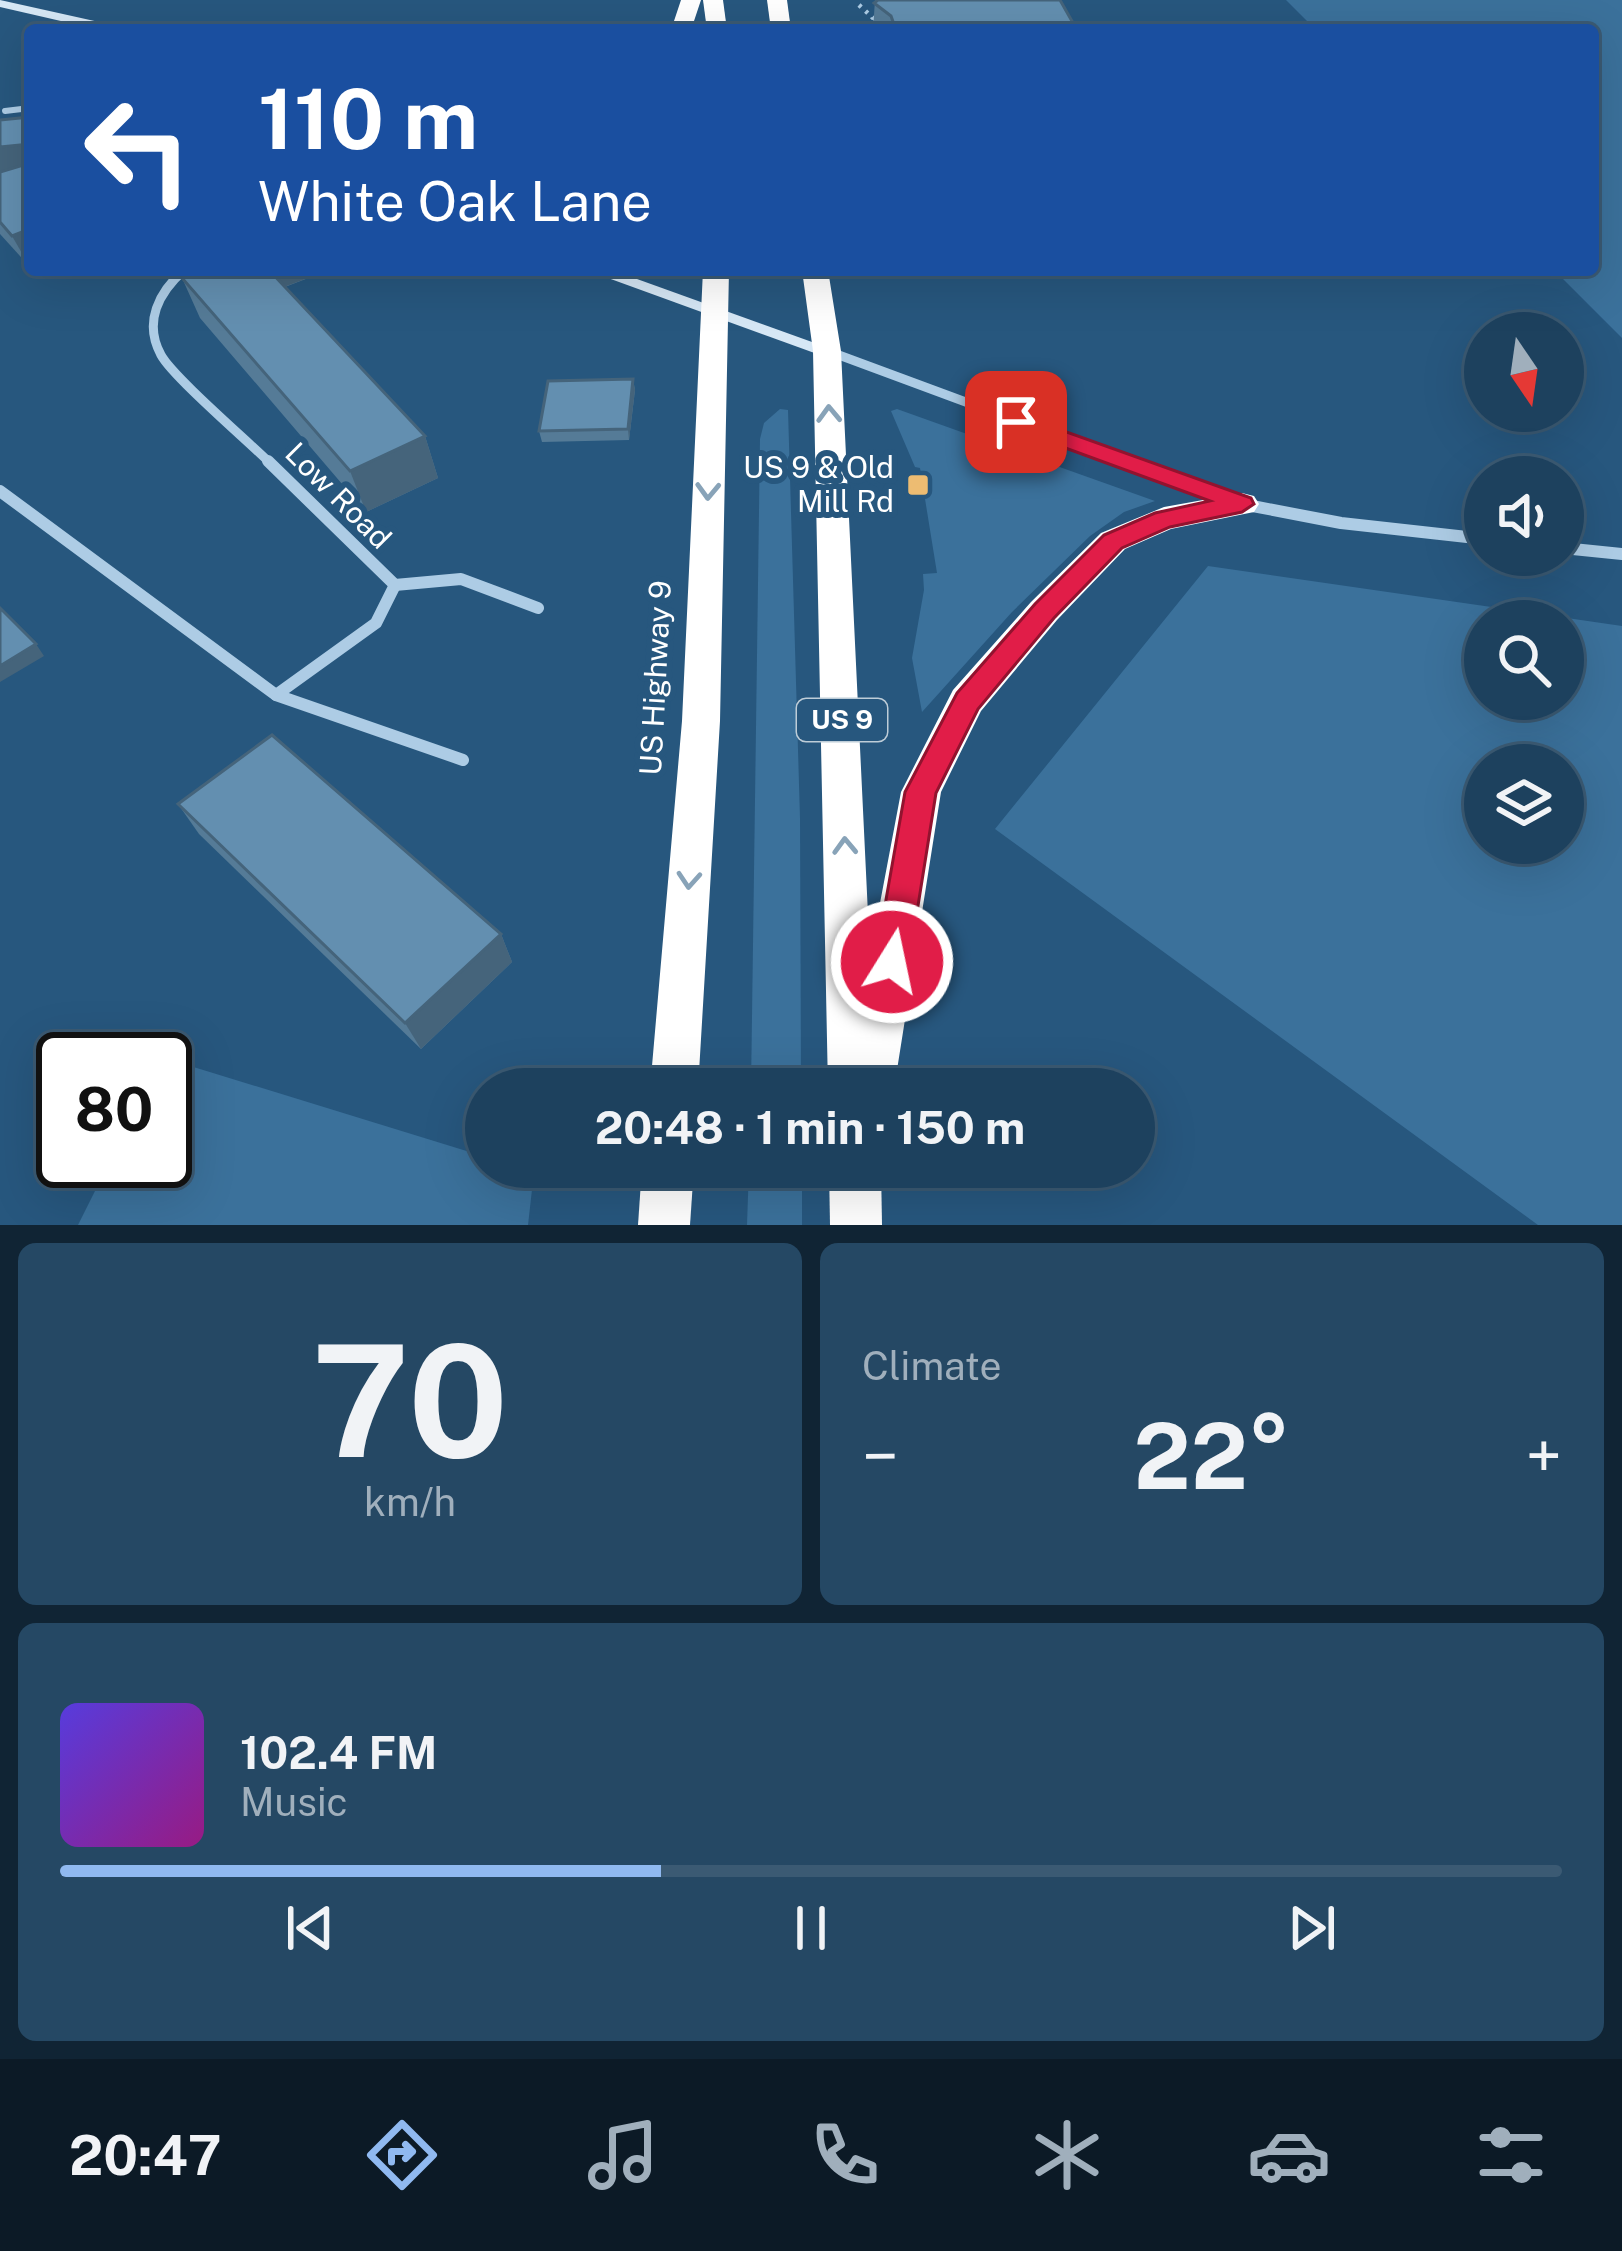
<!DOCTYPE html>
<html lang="en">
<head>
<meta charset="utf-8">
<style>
  :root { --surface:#1d415e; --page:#254864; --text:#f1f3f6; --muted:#a0afbc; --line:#3b5a73; --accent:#90b9f0 }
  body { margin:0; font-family:"Public Sans",sans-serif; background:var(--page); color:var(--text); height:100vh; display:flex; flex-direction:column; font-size:45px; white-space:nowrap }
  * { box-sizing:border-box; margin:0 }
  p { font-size:39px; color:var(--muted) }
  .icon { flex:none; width:66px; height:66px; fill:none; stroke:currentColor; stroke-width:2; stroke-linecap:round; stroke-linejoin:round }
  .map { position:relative; height:1225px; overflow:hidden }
  .details { display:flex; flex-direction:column; gap:18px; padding:18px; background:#102434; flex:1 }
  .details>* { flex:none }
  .guide { position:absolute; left:24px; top:24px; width:1575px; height:252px; border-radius:12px; box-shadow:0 12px 48px #0002,0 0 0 3px var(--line); background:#1a4fa0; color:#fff; overflow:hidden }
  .needle { width:78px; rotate:167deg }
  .buttons { position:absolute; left:1464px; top:312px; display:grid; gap:24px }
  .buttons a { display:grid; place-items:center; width:120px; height:120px; border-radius:50%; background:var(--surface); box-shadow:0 12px 48px #0002,0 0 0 3px var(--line); font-size:60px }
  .speed { position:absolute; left:36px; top:1032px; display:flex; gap:24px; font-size:60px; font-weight:700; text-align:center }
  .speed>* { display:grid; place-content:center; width:156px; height:156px; border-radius:50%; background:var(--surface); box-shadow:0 12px 48px #0002,0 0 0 3px var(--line); line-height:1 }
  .speed .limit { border:6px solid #111; border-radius:18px; background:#fff; color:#111 }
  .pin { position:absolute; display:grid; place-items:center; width:102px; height:102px; color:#fff; margin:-51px; border-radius:24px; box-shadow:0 6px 18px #0006 }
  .me { position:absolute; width:132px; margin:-66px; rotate:10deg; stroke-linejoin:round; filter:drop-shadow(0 0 9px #0008) }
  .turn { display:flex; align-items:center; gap:42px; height:252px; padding:0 36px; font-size:54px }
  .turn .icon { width:156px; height:156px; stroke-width:2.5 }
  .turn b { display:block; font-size:84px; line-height:102px }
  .big { font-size:90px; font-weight:700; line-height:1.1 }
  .details .card { flex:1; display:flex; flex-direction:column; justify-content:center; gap:18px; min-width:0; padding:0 42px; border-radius:18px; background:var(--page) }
  .details .dial { align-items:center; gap:0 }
  .dial b { font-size:156px; line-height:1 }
  .song { display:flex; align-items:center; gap:36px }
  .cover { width:144px; height:144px; border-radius:18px; background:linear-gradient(135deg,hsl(250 70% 55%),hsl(310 70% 35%)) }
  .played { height:12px; border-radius:6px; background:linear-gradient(90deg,var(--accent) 40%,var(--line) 40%) }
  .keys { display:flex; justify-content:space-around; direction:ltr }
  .heat { display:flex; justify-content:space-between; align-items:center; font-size:66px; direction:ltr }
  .details .tiles { flex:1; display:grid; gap:18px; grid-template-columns:1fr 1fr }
  .card:last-child { grid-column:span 2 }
  .trip { position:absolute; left:465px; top:1068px; width:690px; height:120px; border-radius:60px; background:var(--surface); box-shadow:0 12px 48px #0002,0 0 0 3px var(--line); font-weight:700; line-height:120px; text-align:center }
  .dock { display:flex; height:192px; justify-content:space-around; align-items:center; background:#0c1a26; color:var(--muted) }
  .dock .icon { width:84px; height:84px }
  .dock .current { color:var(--accent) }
  .dock b { font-size:54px; color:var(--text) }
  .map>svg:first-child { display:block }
</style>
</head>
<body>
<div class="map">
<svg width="1622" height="1225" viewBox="0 0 1622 1225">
  <rect width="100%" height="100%" fill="#27577e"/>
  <!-- green -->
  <g fill="#3b719b" fill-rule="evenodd">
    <polygon points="1286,0 1622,0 1622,338 1554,270 1593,270 1593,30 1316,30"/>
    <polygon points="780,409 788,410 800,818 801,1089 751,1089 760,439 764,423"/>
    <polygon points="897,409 1155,501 1124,512 1090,536 1012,612 922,712 912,658 924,590 923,574 937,573 920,468 915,467 891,411"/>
    <path d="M1208,566l414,60v599h-84l-543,-396zM1563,621v78h-78v-78zM1563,765v78h-78v-78z"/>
    <polygon points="161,1057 486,1157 486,1167 534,1172 528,1225 78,1225 110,1161 165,1161 165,1059"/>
    <polygon points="749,1167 802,1167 802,1225 747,1225"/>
  </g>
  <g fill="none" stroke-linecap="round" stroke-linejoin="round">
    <!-- path -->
    <polyline stroke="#adcce5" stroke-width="4.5" stroke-dasharray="3 6" stroke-linecap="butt" points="859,5 873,18 867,30"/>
    <!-- lane -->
    <polyline stroke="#adcce5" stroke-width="6" points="5,111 30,108"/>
    <!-- street-far1 -->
    <g stroke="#adcce5" stroke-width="9">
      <path d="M184,270c-25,22 -41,52 -23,85 12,22 88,87 110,109"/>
      <polyline points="828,351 1133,464"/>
    </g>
    <!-- street -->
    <g stroke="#adcce5" stroke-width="12">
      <polyline points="268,461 395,585 376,623 276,695"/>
      <polyline points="1125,461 1242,504 1341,523 1485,539"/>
      <polyline points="0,491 276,695 463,760"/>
      <polyline points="1563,548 1622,554"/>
      <polyline points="395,585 461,579 538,608"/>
    </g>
    <!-- secondary -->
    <g fill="#d6e7f5" fill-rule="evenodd">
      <polygon points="0,0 117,26 124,30 100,30 0,7"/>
      <polygon points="586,270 612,270 837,351 827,357 820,355"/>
    </g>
    <!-- highway -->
    <g fill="#fff" fill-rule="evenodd">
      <polygon points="681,0 701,0 691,30 671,30"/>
      <polygon points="703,0 723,0 727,30 707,30"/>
      <polygon points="767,0 787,0 791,30 771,30"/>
      <polygon points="703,270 729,270 720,721 698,1089 650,1089 682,721"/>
      <polygon points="802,270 828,270 841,351 870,956 901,792 953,690 1031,602 1101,533 1164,507 1242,493 1254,496 1259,504 1254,512 1171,529 1125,549 1057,620 981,711 941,792 894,1089 828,1089 813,351"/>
      <polygon points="642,1167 694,1167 690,1225 638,1225"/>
      <polygon points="829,1167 881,1167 882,1225 830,1225"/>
    </g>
  </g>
  <!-- wall -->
  <g fill="#557b97">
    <polygon points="875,0 1060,0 1077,30 873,30"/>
    <polygon points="0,120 30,267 0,234"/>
    <polygon points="198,270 329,270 285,287 425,436 438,478 366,512 200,318 182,278 199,272"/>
    <polygon points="633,379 635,390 629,440 542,442 539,431"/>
    <polygon points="178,804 501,934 512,962 421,1049 199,834"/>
  </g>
  <!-- shaded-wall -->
  <g fill="#45647b">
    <polygon points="30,144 30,176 0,179 0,147"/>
    <polygon points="30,229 30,267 12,236"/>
    <polygon points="259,270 329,270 268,293"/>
    <polygon points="633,379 635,390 629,440 628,429"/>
    <polygon points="425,436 438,478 366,512 350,471"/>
    <polygon points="36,644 44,656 0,682 0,666"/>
    <polygon points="501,934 512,962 421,1049 405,1023"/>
  </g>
  <!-- building -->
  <g fill="#638fb0" stroke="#45647b" stroke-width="3">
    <polygon points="878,0 1060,0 1077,30 896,30 891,16 874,3"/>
    <polygon points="30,117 30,144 0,147 0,120"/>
    <polygon points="30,163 30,229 12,236 0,222 0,172"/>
    <polygon points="204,270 269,270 425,436 350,471 182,278"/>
    <polygon points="633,379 628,429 539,431 548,381"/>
    <polygon points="0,608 36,644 0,666"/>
    <polygon points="272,735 501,934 405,1023 178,804"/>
  </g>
  <!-- one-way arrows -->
  <defs><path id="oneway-chevron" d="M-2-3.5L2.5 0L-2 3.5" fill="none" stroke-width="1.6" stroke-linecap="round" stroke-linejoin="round" transform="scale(3)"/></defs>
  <g stroke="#88a3b8">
    <use href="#oneway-chevron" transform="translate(829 414) rotate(-92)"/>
    <use href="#oneway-chevron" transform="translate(708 491) rotate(92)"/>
    <use href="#oneway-chevron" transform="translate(845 846) rotate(-92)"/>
    <use href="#oneway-chevron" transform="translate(689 880) rotate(94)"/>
  </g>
  <!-- route -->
  <polygon fill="#e11d48" stroke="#92132f" stroke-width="3" points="1016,414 1251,498 1254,504 1242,512 1170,527 1122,548 1054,618 978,709 936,793 909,962 904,973 892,978 880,973 875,962 905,792 957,693 1035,604 1104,535 1155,513 1210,501 1008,427 1004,422"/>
  <!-- markers -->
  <rect fill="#edbc72" stroke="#27577e" stroke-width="4.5" x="906" y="473" width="24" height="24" rx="6"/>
  <g text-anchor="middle" stroke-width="12" stroke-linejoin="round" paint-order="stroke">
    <!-- shield labels -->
    <rect fill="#27577e" stroke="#becdd8" stroke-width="3" x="797" y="699" width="90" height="42" rx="9"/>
    <g font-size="27" font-weight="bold" fill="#fff">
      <text x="842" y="729">US 9</text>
    </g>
    <!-- poi labels -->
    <g font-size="30" fill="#fff" stroke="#27577e" text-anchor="end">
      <text x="894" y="478">US 9 &amp; Old<tspan x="894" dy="34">Mill Rd</tspan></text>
    </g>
    <!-- street labels -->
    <g font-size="30" fill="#fff" stroke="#27577e">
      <text transform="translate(338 496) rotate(45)" y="10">Low Road</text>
      <text transform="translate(656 678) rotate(-87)" y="10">US Highway 9</text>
    </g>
  </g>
</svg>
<div class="buttons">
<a><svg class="needle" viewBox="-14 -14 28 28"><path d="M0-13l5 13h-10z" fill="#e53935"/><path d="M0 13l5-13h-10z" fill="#a0afbc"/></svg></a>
<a><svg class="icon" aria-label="sound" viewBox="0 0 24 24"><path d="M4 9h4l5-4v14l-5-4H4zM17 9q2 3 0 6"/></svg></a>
<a><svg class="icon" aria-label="search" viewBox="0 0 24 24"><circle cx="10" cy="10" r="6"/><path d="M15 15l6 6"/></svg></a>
<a><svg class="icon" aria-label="layers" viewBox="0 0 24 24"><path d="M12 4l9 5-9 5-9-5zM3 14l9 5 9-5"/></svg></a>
</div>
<div class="speed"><div class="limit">80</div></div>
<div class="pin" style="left:1016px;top:422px;background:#d93025"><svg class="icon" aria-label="arrive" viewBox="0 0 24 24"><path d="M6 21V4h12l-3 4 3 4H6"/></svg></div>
<svg class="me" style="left:892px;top:962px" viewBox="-20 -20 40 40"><circle r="17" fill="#e11d48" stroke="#fff" stroke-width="3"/><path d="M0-11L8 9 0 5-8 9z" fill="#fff"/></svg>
<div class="trip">20:48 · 1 min · 150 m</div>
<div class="guide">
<div class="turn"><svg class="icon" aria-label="left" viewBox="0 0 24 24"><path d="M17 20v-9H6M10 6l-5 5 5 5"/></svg><div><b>110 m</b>White Oak Lane</div></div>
</div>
</div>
<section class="details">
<div class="tiles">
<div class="card dial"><b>70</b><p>km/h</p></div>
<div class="card"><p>Climate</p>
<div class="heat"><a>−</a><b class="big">22°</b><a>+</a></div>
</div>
<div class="card">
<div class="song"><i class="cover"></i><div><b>102.4 FM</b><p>Music</p></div></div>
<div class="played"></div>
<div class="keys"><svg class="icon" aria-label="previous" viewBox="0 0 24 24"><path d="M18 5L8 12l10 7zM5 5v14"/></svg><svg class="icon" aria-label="pause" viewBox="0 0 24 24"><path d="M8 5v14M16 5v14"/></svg><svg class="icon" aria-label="next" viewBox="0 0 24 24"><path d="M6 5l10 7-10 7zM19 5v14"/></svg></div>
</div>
</div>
</section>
<nav class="dock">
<b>20:47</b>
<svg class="icon current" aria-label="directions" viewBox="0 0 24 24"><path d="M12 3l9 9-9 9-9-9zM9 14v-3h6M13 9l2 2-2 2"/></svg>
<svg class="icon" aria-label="music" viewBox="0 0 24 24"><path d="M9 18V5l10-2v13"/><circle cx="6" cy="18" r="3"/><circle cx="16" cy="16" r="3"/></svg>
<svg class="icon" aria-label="phone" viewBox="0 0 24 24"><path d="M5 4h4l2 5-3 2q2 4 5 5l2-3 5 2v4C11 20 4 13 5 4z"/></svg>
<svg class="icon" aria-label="climate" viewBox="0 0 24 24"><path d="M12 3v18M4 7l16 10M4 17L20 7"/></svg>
<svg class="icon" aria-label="car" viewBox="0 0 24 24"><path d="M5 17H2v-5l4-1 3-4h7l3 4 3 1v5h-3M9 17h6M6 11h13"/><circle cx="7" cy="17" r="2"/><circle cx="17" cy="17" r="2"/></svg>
<svg class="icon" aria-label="filters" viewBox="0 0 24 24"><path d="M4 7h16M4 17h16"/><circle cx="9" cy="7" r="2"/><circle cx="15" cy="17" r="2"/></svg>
</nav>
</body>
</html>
